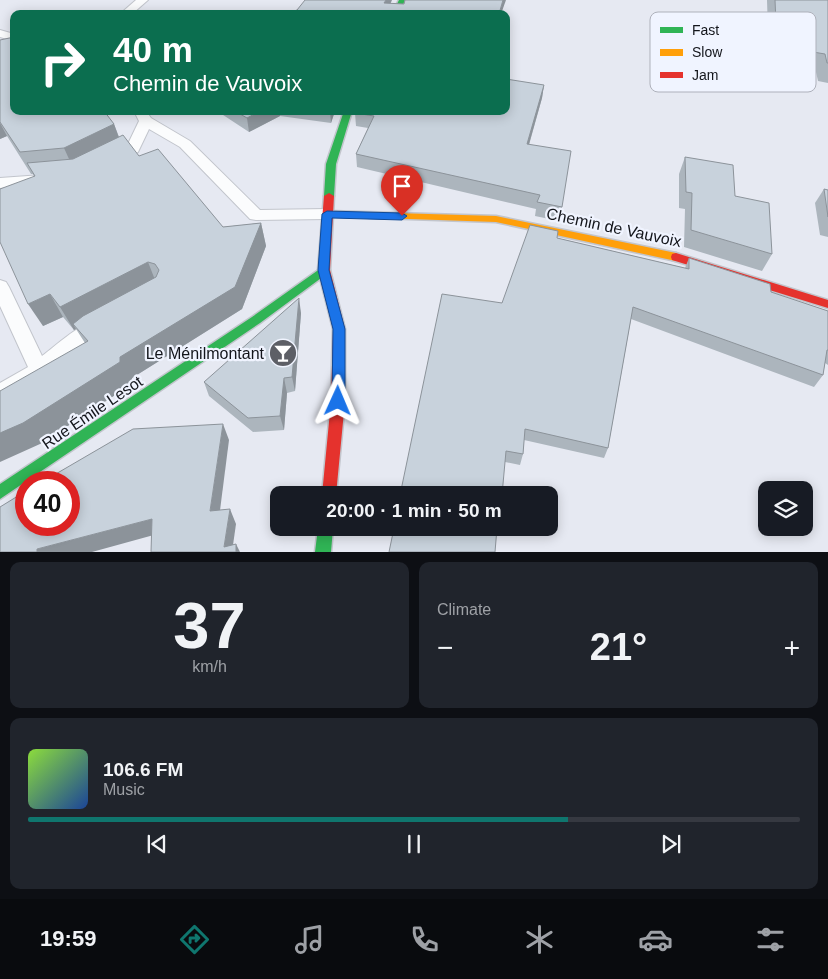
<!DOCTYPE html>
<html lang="en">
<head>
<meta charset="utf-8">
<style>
  :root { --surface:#171b24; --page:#20242c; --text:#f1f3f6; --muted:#9ea1a6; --line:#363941; --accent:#0f766e }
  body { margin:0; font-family:Helvetica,sans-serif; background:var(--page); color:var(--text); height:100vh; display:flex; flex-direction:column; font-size:19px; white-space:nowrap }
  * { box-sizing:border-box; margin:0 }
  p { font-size:16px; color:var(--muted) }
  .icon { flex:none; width:28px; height:28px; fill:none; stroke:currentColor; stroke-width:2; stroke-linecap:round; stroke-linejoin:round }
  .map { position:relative; height:552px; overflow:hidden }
  .details { display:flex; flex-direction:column; gap:10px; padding:10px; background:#0d0f14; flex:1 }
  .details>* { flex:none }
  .banner { position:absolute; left:10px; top:10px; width:500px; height:105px; border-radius:10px; box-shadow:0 2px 12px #0003; background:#0b6e4f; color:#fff; overflow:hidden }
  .fabs { position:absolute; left:758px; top:481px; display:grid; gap:10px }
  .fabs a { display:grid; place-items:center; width:55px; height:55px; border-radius:10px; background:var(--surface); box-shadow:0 2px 12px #0003; font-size:25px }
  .speed { position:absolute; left:15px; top:471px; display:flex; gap:10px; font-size:25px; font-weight:700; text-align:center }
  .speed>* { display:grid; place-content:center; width:65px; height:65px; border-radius:50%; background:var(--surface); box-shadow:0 2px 12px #0003; line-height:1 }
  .speed .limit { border:8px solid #d22; background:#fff; color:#111 }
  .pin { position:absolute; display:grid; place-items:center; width:42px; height:42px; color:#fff; margin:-51px -21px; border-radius:50% 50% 50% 0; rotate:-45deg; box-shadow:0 0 5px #0007 }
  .pin .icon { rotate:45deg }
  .me { position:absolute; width:55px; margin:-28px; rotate:1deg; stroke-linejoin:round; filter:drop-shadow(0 0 4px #0008) }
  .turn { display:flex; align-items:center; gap:18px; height:105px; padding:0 20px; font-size:22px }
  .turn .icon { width:65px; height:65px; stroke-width:2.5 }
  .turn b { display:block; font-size:35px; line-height:42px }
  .big { font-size:38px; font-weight:700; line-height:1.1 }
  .details .widget { flex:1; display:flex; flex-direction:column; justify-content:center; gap:8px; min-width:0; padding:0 18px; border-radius:10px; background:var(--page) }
  .details .dial { align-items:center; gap:0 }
  .dial b { font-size:65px; line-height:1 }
  .song { display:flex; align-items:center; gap:15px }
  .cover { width:60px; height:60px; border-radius:8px; background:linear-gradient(135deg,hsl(90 70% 55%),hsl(220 70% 35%)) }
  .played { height:5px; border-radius:2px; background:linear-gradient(90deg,var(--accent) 70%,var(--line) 70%) }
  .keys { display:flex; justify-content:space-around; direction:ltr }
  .heat { display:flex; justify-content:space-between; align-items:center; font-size:28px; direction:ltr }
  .details .tiles { flex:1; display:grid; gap:10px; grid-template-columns:1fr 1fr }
  .widget:last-child { grid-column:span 2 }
  .trip { position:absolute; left:270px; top:486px; width:288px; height:50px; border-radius:10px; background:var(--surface); box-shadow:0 2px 12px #0003; font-weight:700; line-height:50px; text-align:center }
  .dock { display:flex; height:80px; justify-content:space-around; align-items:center; background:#090b0e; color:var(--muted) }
  .dock .icon { width:35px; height:35px }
  .dock .current { color:var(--accent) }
  .dock b { font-size:22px; color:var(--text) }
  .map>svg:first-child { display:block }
</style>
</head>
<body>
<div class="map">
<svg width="828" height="552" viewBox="0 0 828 552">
  <rect width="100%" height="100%" fill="#e6e9f2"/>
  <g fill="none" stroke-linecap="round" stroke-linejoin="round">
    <defs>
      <g id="lane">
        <polygon points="136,0 148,0 132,14 120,14"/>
        <polygon points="0,30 14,34 14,41 0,37"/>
        <polygon points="134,111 146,111 151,118 190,141 260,210 327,209 333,210 335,214 333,218 327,219 256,220 250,219 180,147 149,129 138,152 119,162 109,162 107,159 109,156 127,146 139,121"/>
        <polygon points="42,175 47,177 50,180 47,183 0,188 0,178"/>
        <path d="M0,280l6,2 3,5 33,69c15,-11 47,-42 66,-36l2,5c-4,7 -11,9 -17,14 -30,22 -58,50 -93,63v-19l28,-16 -28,-61z"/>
      </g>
      <g id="fast">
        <polygon points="399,0 405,0 399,14 392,14"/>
        <polygon points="344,111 352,111 336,164 334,196 329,199 324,196 326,164"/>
        <polygon points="324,266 328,267 330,270 328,273 260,323 0,499 0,484 252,317"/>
        <polygon points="318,528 333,528 331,552 315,552"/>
      </g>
      <polygon id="slow" points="327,211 496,216 676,253 681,257 676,261 496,222 323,216 322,214"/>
      <g id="jam">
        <polygon points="329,193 334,196 330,270 345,329 345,401 336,495 322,495 331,401 333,329 318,270 324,196"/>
        <polygon points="676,253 828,300 828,308 672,260 671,257 672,254"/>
      </g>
    </defs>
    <!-- lane casing -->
    <use href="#lane" stroke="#c2c5cc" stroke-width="2"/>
    <!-- fast casing -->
    <use href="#fast" stroke="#c2c5cc" stroke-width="3"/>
    <!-- slow casing -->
    <use href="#slow" stroke="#c2c5cc" stroke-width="3"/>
    <!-- jam casing -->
    <use href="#jam" stroke="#c2c5cc" stroke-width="3"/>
    <!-- lane -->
    <use href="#lane" fill="#fbfcfd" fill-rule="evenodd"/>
    <!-- fast -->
    <use href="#fast" fill="#30b455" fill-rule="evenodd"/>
    <!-- slow -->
    <use href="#slow" fill="#ff9f0a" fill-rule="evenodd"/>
    <!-- jam -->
    <use href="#jam" fill="#e5322d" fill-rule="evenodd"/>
  </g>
  <!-- wall -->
  <g fill="#acb5bd">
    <polygon points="767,0 828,0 828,83 818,81 816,72 769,64"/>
    <polygon points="0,40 114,124 119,137 139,156 223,227 261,223 266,246 242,309 132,378 132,384 40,444 85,343 76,329 74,330 63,317 43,326 34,177 33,174 31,174 7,136 0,139"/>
    <polygon points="544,85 542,98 529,145 562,207 559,221 535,216 536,209 357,167 356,154 368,128 356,126 355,113"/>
    <polygon points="217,111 335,111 331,123 280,116 249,132"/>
    <polygon points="685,157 735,196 772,254 762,271 684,247 685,209 679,208 679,174"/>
    <polygon points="824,189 828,190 828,237 820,235 815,203"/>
    <polygon points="557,238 685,268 689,258 771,292 828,311 828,365 825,363 823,375 814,387 631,319 608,448 604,458 524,440 523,454 520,465 505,462 502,303"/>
    <polygon points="301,313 295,391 287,393 284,430 253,432 209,396 204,382"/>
  </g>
  <!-- shaded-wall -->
  <g fill="#8c939a">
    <polygon points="386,0 392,0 386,14 384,3"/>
    <polygon points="503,0 506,0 501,14 499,14"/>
    <polygon points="544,85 542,98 525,158 527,144"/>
    <polygon points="260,111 280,111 280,116 249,132 247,118"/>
    <polygon points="330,111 335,111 331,123"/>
    <polygon points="0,123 7,136 0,139"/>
    <polygon points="114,124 122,146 74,170 64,148"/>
    <polygon points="261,223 266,246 242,309 132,378 132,384 40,444 0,462 0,433 120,357"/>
    <polygon points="148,262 157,285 73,324 76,329 74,330 60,307"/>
    <polygon points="50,294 63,317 43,326 28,304"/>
    <polygon points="299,298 301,313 295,391 292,377"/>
    <polygon points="284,378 287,393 284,430 280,416"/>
    <polygon points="223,424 229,440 218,526 210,511"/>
    <polygon points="230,509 236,524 232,552 224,547"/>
    <polygon points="152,519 161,533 92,552 37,552 37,549"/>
    <polygon points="236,544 240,552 236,552"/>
  </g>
  <!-- building -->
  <g fill="#c8d2dc" stroke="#8c939a">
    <polygon points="305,0 386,0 384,3 404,4 405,0 503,0 499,14 289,14 297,10"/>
    <polygon points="775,0 828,0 828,63 827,63 825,54 777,46"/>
    <polygon points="14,37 14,111 104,111 114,124 64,148 20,152 0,122 0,40"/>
    <polygon points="506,79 544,85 527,144 571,151 562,207 537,202 540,195 356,154 374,116 355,113 355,111 506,111"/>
    <polygon points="235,111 260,111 247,118"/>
    <polygon points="123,135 139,156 158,149 223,227 261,223 235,287 120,357 120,362 23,423 0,433 0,391 88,341 73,324 83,316 156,277 159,270 155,264 148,262 60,307 50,294 28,304 0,242 0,189 35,176 27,163 73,159"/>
    <polygon points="685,157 733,165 735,196 769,203 772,254 691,230 692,193 686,192"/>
    <polygon points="824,189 828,190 828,217"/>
    <polygon points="530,225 558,231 557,238 689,269 689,258 770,284 771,292 828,311 828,350 827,350 823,375 633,307 608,448 525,429 523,454 506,451 502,495 400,495 442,294 502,303"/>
    <polygon points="299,298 292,377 284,378 280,416 248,418 204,382"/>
    <polygon points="223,424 210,511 230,509 224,547 236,544 236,552 151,552 152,519 37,549 37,552 0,552 0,507 26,491 26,525 69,525 69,482 42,482 133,429"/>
    <polygon points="394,528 497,528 495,552 389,552"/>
  </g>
  <!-- route -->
  <polygon fill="#1a73e8" stroke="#114b97" points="327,211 402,213 407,216 402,220 332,218 329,270 345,329 345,401 343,405 338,406 334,405 332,401 333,329 318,270 322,214"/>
  <!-- icons -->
  <defs>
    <symbol id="bar-disc" viewBox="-11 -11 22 22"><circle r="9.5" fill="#5d5f66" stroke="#f0f4ff"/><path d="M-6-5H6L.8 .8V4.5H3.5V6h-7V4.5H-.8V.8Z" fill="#fff"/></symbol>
  </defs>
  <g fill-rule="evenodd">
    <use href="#bar-disc" x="267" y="337" width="32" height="32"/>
  </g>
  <g text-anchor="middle" stroke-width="4.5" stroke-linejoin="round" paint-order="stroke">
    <!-- street labels -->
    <g font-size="16" fill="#13151b" stroke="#f0f4ff">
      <text transform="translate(614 227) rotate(12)" y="6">Chemin de Vauvoix</text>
      <text transform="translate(92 412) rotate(-34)" y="6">Rue Émile Lesot</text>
    </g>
    <!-- poi labels -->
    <g font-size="16" fill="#13151b" stroke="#f0f4ff" text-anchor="end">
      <text x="264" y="359">Le Ménilmontant</text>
    </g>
  </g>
  <!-- legend -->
  <rect x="650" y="12" width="166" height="80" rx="8" fill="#f0f4ff" stroke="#aeb1bb" stroke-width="1"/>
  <rect x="660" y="27" width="23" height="6" fill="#30b455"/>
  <rect x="660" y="49" width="23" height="7" fill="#ff9f0a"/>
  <rect x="660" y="72" width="23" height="6" fill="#e5322d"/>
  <g font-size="14" fill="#13151b">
    <text x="692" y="35">Fast</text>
    <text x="692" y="57">Slow</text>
    <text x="692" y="80">Jam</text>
  </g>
</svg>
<div class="fabs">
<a><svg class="icon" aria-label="layers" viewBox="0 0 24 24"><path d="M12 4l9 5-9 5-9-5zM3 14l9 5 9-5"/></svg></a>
</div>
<div class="speed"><div class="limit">40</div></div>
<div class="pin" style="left:402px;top:216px;background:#d93025"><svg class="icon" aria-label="arrive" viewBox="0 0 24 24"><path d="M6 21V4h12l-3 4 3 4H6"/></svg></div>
<svg class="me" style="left:338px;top:401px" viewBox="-20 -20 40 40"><path d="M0-17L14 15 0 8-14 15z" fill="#1a73e8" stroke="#fff" stroke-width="4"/></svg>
<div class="trip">20:00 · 1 min · 50 m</div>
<div class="banner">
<div class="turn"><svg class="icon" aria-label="right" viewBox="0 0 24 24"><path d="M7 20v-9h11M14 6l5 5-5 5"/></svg><div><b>40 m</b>Chemin de Vauvoix</div></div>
</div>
</div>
<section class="details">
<div class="tiles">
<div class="widget dial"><b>37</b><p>km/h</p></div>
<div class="widget"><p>Climate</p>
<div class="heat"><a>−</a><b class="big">21°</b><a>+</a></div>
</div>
<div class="widget">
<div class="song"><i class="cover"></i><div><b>106.6 FM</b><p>Music</p></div></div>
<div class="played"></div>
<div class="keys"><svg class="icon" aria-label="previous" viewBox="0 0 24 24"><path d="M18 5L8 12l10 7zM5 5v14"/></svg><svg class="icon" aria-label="pause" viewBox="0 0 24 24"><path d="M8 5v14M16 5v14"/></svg><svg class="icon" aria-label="next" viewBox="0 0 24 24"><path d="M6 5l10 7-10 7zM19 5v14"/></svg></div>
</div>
</div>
</section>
<nav class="dock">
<b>19:59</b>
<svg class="icon current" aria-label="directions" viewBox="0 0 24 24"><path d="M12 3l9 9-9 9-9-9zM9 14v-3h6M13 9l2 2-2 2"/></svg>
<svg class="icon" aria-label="music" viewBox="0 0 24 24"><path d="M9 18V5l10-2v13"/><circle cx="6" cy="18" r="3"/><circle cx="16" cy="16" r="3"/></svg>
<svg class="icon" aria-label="phone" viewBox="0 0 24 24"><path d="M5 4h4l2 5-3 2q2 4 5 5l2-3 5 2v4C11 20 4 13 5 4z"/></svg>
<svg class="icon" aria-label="climate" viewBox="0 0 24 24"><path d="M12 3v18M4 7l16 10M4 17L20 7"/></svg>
<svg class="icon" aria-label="car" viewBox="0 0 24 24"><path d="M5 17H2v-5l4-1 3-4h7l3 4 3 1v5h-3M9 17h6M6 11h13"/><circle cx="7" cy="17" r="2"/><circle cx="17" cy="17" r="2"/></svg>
<svg class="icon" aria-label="filters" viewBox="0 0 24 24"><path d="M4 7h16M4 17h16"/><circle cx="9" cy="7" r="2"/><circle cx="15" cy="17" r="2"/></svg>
</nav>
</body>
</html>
